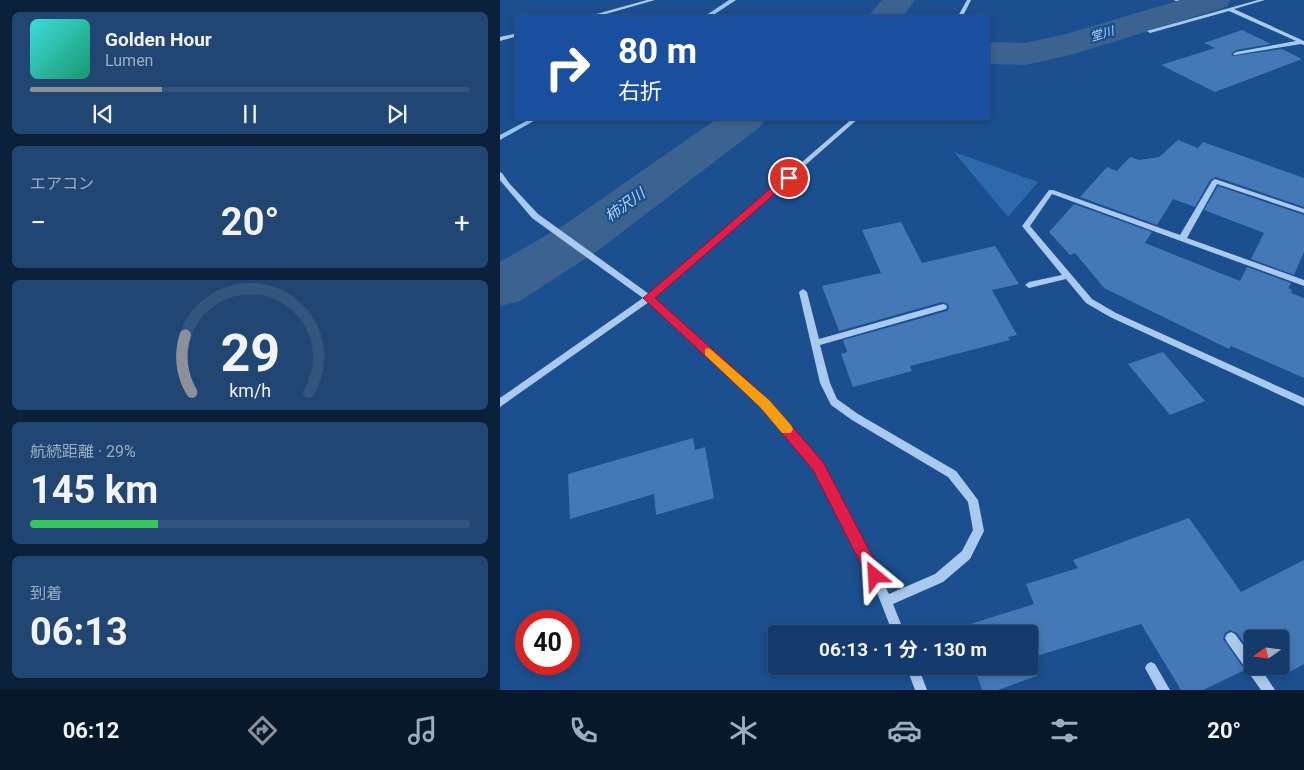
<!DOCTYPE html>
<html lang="ja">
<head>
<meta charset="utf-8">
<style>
  :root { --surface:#143b6b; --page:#214673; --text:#f1f3f6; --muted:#9dadc1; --line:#33557e; --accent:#8c9099 }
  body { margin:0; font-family:Roboto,"Noto Sans JP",sans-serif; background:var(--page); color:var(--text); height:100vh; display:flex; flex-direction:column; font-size:19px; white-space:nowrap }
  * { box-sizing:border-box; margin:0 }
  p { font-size:16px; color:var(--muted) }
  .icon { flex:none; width:28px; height:28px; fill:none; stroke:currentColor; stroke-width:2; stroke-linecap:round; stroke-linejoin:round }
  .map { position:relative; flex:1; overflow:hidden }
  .side { display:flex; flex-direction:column; gap:12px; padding:12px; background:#0b203b; width:500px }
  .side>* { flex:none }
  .guide { position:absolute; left:15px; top:15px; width:475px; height:105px; border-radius:5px; box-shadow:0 2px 8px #0003,0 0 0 1px var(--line); background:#1a4fa0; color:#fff; overflow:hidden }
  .needle { width:32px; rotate:256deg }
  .buttons { position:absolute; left:744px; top:630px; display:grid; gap:10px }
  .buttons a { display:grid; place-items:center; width:45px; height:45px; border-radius:5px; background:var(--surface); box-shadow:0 2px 8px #0003,0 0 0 1px var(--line); font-size:25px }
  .speed { position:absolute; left:15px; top:610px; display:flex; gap:10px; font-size:25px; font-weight:700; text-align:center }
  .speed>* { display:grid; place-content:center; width:65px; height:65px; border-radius:50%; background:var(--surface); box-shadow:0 2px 8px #0003,0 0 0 1px var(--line); line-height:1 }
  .speed .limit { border:8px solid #d22; background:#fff; color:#111 }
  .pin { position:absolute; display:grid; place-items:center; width:42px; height:42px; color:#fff; margin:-21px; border:2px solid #fff; border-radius:50%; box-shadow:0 1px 5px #0007 }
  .me { position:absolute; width:55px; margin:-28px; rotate:333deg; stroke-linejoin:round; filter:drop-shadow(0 0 4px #0008) }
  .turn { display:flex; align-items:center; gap:18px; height:105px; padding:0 20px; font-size:22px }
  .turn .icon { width:65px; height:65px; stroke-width:2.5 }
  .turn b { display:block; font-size:35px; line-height:42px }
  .big { font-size:38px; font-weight:700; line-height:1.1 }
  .side .tile { flex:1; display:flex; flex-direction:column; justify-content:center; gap:8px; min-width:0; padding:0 18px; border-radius:8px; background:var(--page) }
  .side .dial { align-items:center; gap:0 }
  .dial svg { height:130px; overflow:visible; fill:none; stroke:var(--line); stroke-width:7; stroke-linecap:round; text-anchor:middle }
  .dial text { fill:var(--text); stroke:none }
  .song { display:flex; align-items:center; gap:15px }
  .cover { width:60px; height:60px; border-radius:8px; background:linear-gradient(135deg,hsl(180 70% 55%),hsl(160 70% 35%)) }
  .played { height:5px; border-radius:2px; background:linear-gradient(90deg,var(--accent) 30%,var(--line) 30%) }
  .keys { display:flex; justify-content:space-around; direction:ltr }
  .heat { display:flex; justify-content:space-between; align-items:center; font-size:28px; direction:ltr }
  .charge { height:8px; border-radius:4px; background:linear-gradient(90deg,#34c759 29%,var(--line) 0) }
  .trip { position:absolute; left:268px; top:625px; width:270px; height:50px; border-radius:5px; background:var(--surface); box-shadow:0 2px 8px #0003,0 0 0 1px var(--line); font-weight:700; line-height:50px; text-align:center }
  .menu { display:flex; height:80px; justify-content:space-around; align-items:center; background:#08182b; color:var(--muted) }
  .menu .icon { width:35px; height:35px }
  .menu .active { color:var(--accent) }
  .menu b { font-size:22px; color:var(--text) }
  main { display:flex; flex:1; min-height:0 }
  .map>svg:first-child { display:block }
</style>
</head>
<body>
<main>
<section class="side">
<div class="tile">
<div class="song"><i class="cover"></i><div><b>Golden Hour</b><p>Lumen</p></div></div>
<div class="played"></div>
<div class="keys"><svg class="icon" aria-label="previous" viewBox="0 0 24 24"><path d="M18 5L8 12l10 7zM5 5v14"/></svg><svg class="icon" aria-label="pause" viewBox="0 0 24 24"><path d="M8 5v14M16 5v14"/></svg><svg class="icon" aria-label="next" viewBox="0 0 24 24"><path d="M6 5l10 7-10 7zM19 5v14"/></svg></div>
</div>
<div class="tile"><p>エアコン</p>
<div class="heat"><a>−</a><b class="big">20°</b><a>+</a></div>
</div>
<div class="tile dial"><svg viewBox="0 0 100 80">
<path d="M14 69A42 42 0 1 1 86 69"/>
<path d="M14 69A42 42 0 0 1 10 34" stroke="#8c9099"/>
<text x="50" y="56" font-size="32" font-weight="700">29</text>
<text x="50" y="72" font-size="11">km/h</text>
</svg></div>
<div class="tile"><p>航続距離 · 29%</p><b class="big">145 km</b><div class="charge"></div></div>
<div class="tile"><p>到着</p><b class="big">06:13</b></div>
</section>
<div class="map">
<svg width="804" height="690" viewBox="0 0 804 690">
  <rect width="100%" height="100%" fill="#1b4f8f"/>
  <!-- green -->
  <polygon fill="#2e69ad" points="454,152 538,182 508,217"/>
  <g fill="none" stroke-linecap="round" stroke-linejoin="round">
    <!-- stream -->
    <g fill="#9cc4f0" fill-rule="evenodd">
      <polygon points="229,0 236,0 209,18 202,18"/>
      <polygon points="674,0 681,0 691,7 686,8"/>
      <polygon points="32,118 39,118 0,140 0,135"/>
    </g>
    <!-- river -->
    <g fill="#3c6290" fill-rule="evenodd">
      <polygon points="382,0 415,0 402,18 367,18"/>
      <polygon points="680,0 731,0 726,7 574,54 525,65 488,64 488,42 525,43 566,34"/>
      <polygon points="218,118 266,118 260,127 100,249 20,301 0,306 0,262 64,225"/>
    </g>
  </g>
  <!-- building -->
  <g fill="#4478b7">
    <polygon points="742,30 771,44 736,50 731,54 733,56 782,49 802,59 715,92 661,65 715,48 704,43"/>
    <polygon points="678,140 698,148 703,142 804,178 804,207 716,177 710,180 695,207 673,199 657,225 580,197 607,167 617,171 630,157 639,160 659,157"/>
    <polygon points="718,186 804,215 804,252 794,275 751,259 764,233 704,210"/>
    <polygon points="574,204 652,232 645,243 740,281 747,267 791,283 788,288 792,290 791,293 804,298 804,378 731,346 729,349 604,288 575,253 570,255 549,232"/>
    <polygon points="401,222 422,263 495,246 519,284 492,290 517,335 508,337 510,340 410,366 412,371 353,387 341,354 347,352 343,340 447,311 449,308 448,304 442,302 339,331 322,286 381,273 362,230"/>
    <polygon points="663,352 705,401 670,415 628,364"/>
    <polygon points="193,438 195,450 205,447 214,498 156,515 154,494 70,519 68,474"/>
    <polygon points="689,518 741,592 804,560 804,664 788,673 780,663 780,639 761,639 752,628 752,655 737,633 730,630 725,633 723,639 745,670 703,690 681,690 641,624 530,658 537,676 498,690 482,690 474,666 529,666 529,634 463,634 461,627 534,604 526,584 578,568 573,560"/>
  </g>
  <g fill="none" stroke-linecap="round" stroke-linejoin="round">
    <!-- minor -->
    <g fill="#a9c9ee" fill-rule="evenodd">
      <polygon points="147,0 155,0 92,18 82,18"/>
      <polygon points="467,0 471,0 462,18 457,18"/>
      <polygon points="758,0 765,0 734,9 804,41 804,45 801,44 734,55 733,54 736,52 796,41 729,11 650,33 647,31"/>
      <polygon points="18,33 18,36 0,41 0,37"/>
      <polygon points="353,118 359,118 154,298 268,401 322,463 389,594 435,574 462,551 473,530 468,502 448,477 352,420 331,405 320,383 299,292 303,289 307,292 319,339 443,304 446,305 447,307 446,309 320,345 330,383 337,399 358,414 456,471 478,500 484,531 470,559 443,582 393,604 405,634 393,634 378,595 314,469 262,407 149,302 0,407 0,398 143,298 32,218 4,185 0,180 0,172 2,173 9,183 38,214 149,294"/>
      <polygon points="715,179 804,209 804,213 717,184 687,238 804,280 804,286 552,194 530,226 592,299 616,313 804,398 804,406 610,317 586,303 566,279 529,288 525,285 529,282 562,275 522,226 549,190 553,190 680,235 712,181"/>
      <polygon points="731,632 735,634 752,657 752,666 759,666 775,690 761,690 727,642 725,638 727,634"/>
      <polygon points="651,662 655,664 670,690 657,690 645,668 647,664"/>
      <polygon points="406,666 418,666 427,690 415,690"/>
    </g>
  </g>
  <!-- route -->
  <polygon fill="#e11d48" stroke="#92132f" points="285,176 293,178 155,298 269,400 323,462 380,571 382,576 380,582 375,584 370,582 313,470 260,407 143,298"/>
  <!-- slow -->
  <polygon fill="#f59e0b" points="209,348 269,400 291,425 293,429 291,433 282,433 260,407 205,355 205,349"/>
  <g text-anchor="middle" stroke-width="4.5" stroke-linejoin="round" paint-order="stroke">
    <!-- far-water labels -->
    <g font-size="12" font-style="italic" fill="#b5d3f5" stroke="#1b4f8f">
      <text transform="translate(602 34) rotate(-17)" y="4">堂川</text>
    </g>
    <!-- water labels -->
    <g font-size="15" font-style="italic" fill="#b5d3f5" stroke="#1b4f8f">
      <text transform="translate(125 205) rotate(-36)" y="5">柿沢川</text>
    </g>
  </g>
</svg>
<div class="buttons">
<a><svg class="needle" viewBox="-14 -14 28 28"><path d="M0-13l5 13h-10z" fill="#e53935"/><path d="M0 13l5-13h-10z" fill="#9dadc1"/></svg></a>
</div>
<div class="speed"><div class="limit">40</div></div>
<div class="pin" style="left:289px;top:178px;background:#d93025"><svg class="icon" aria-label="arrive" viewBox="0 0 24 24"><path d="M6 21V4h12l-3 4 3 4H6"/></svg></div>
<svg class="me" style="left:375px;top:576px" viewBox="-20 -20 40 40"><path d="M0-17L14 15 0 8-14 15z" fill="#e11d48" stroke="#fff" stroke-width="4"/></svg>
<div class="trip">06:13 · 1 分 · 130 m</div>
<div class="guide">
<div class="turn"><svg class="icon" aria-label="right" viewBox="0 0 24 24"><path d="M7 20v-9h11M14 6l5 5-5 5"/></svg><div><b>80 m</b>右折</div></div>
</div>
</div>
</main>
<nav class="menu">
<b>06:12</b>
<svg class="icon active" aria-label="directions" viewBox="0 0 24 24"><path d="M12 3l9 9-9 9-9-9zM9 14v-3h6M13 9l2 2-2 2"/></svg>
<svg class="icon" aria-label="music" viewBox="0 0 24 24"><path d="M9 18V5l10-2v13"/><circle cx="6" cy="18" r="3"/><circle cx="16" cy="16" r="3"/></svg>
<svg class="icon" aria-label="phone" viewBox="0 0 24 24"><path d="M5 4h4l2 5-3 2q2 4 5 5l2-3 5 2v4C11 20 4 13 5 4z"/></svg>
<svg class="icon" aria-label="climate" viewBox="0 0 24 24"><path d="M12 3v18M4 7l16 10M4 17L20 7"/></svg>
<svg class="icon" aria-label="car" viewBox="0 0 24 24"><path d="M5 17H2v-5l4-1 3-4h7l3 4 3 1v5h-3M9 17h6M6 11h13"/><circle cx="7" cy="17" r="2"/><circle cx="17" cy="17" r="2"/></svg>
<svg class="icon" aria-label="filters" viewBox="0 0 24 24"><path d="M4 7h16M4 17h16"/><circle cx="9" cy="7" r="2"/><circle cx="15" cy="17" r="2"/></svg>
<b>20°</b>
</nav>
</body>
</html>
